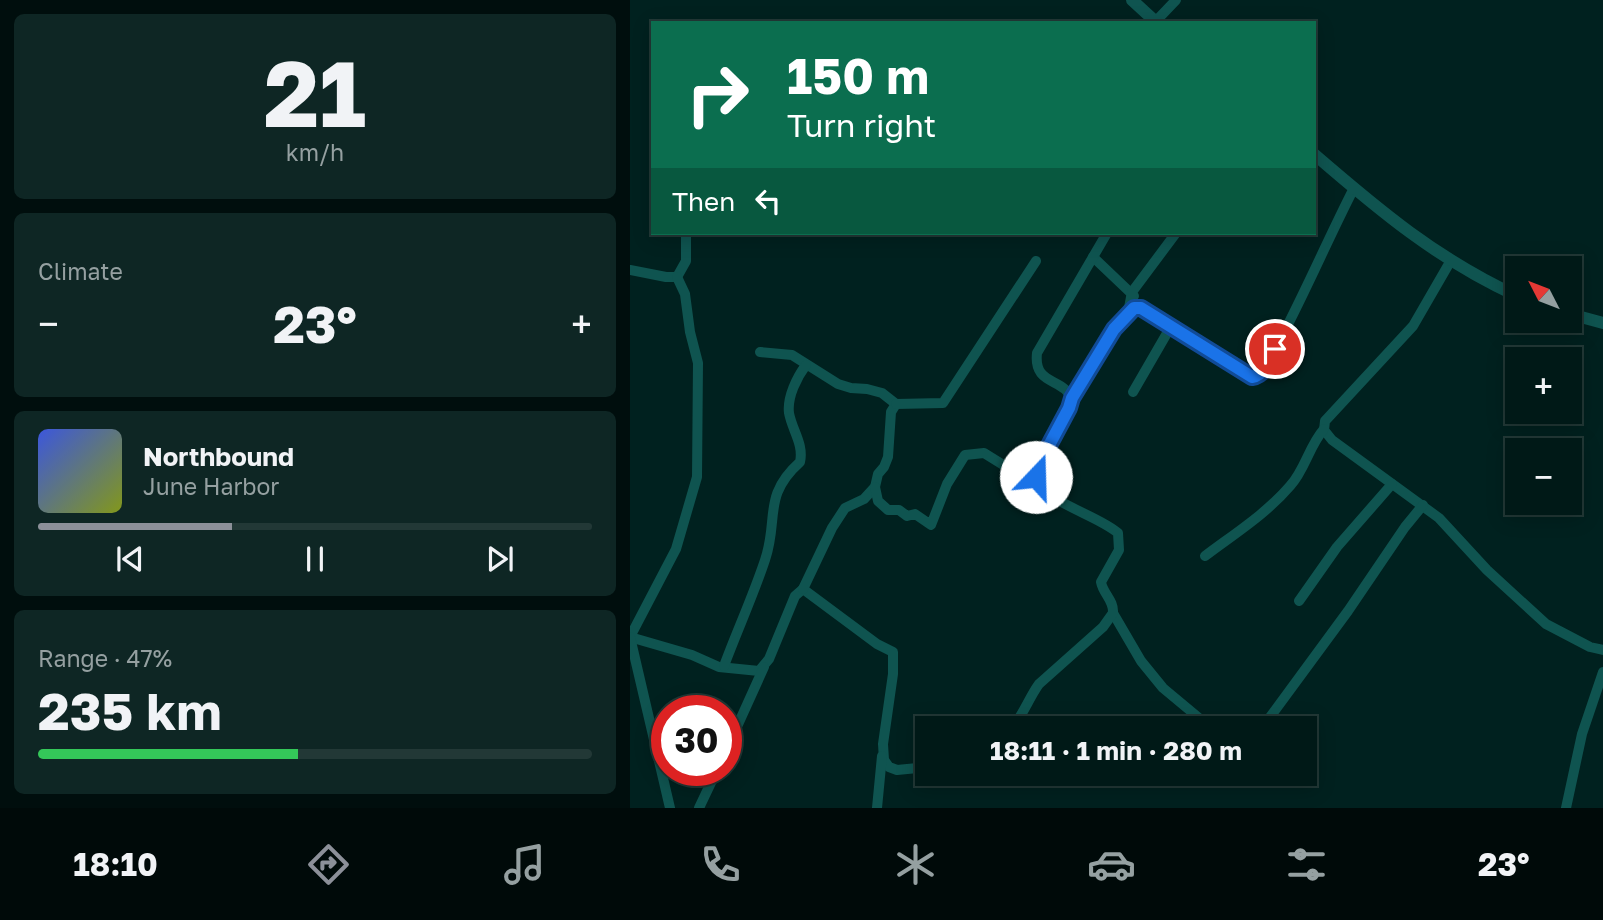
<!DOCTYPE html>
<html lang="en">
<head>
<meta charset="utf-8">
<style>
  :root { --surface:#001917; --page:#0e2624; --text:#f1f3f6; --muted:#95a0a1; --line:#223836; --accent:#8c9099 }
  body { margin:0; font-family:"Golos Text",sans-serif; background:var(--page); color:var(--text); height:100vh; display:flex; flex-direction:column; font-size:26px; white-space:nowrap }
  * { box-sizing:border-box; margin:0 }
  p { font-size:23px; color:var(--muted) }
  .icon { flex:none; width:38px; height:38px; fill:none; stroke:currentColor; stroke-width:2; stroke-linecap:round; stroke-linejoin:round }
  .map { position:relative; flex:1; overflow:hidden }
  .panel { display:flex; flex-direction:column; gap:14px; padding:14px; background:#000e0d; width:630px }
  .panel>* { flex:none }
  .banner { position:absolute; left:21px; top:21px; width:665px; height:214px; border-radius:0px; box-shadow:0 4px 18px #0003,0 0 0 2px var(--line); background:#0b6e4f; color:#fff; overflow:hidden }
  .needle { width:46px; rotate:312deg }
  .buttons { position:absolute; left:875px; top:256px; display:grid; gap:14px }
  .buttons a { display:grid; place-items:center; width:77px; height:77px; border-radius:0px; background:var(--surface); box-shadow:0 4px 18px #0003,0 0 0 2px var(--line); font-size:35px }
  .speed { position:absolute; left:21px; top:695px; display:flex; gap:14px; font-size:35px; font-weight:700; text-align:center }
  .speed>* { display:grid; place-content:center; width:91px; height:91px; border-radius:50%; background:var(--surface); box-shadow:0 4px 18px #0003,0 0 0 2px var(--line); line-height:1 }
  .speed .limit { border:10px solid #d22; background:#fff; color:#111 }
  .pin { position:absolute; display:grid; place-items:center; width:60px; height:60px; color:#fff; margin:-30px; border:4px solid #fff; border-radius:50%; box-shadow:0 2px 7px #0007 }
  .me { position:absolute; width:77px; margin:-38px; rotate:21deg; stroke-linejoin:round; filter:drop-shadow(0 0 5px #0008) }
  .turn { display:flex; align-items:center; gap:24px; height:147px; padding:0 21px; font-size:32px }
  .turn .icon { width:91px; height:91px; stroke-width:2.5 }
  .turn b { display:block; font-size:49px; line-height:60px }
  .then { display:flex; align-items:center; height:66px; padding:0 21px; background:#0003; gap:14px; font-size:26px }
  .big { font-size:52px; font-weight:700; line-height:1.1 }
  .panel .widget { flex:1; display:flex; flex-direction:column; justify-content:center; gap:10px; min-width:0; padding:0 24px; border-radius:10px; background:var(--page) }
  .panel .dial { align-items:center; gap:0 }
  .dial b { font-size:91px; line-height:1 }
  .song { display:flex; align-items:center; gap:21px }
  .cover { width:84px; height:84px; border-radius:10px; background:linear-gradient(135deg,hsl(230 70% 55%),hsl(70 70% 35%)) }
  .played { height:7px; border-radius:4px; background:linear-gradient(90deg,var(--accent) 35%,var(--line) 35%) }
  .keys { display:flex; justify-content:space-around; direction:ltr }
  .heat { display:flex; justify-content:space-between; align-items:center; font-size:38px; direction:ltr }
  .charge { height:10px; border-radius:5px; background:linear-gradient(90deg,#34c759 47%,var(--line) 0) }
  .trip { position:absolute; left:285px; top:716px; width:402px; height:70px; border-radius:0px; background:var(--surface); box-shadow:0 4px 18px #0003,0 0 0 2px var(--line); font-weight:700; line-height:70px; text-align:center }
  .menu { display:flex; height:112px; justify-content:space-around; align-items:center; background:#000a09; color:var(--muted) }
  .menu .icon { width:49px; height:49px }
  .menu .current { color:var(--accent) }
  .menu b { font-size:32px; color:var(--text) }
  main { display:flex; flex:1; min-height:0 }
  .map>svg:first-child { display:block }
</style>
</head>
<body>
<main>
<section class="panel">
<div class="widget dial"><b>21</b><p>km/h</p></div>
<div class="widget"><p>Climate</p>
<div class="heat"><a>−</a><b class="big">23°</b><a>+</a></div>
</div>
<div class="widget">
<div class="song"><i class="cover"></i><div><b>Northbound</b><p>June Harbor</p></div></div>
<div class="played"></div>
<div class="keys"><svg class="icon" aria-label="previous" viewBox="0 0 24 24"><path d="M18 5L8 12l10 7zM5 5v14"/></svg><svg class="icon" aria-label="pause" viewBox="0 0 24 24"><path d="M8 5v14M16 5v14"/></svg><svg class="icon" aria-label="next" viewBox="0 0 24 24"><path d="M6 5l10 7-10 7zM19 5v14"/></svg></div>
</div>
<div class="widget"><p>Range · 47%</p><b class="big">235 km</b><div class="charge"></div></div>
</section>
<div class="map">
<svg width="973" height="808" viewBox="0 0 973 808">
  <rect width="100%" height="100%" fill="#00211f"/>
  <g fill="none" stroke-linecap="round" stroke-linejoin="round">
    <!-- minor -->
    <g stroke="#0f5450" stroke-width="10">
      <polyline points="526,21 546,0"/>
      <polyline points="463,257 504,296"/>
      <polyline points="820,262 783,326 695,421 694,430 702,440 809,518 857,570 916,624 960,647 973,650"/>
      <polyline points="0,270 36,277 47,277 56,261 56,233"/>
      <polyline points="47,277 55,294 60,332 68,363 67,477 46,549 0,637 62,655 89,667 129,671 139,659 165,596 173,589 247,644 263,652 263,674 253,744 254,760 259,767 267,770 298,767"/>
      <polyline points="498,313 502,292 546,233"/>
      <polyline points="130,352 162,355 208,384 221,388 237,389 252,393 266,404 261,412 258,457 254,467 248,474 245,487 234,499 215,508 202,528 173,589"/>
      <polyline points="503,392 540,328"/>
      <path d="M442,398l42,-69 20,-21h7l104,65 7,4 7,-1c11,-12 16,-28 24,-42 25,-48 46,-97 71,-146"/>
      <polyline points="266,404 313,403 406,261"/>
      <polyline points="245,487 248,501 258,510 269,510 277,516 285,514 301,525 317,484 335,455 354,453 375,466 406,477"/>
      <path d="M575,556c29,-22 61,-42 85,-70 15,-16 19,-40 34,-57"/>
      <polyline points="669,601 707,547 762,484"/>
      <polyline points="483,613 511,661 533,688 581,728"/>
      <polyline points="0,637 40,808"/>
      <path d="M94,666c13,-35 29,-70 41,-106 14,-41 -3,-64 35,-98 4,-18 -8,-32 -11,-49 -2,-16 8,-36 17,-48"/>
      <path d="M381,728c13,-13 17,-29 28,-44l64,-57 10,-14c1,-13 -10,-19 -12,-31l18,-32 -1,-17c-19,-17 -67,-29 -80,-51 -3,-5 -2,-10 0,-16l34,-64c-5,-26 -39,-14 -35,-49l70,-120"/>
      <polyline points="632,728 718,611 775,527 793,505"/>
      <polyline points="96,751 134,667"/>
      <polyline points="69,808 87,770"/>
      <polyline points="247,808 252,756"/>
      <polyline points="936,808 952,734 973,672"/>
    </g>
    <!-- tertiary -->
    <g stroke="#0f5450" stroke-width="12">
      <polyline points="502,0 527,23"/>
      <path d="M684,154c66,57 123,105 203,142"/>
      <polyline points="940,314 973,323"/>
    </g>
  </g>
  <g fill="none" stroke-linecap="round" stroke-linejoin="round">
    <defs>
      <path id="route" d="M406,477l2,-11 31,-58 3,-10 42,-69 20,-21h7l111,69c13,-2 18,-17 23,-28"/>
    </defs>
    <!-- route casing -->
    <use href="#route" stroke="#114b97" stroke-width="18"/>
    <!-- route -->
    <use href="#route" stroke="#1a73e8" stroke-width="12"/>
  </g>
</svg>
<div class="buttons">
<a><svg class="needle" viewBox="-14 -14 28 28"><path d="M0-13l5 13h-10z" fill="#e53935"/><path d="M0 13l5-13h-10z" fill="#95a0a1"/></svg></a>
<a>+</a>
<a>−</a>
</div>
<div class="speed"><div class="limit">30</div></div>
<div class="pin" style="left:645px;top:349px;background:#d93025"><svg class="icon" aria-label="arrive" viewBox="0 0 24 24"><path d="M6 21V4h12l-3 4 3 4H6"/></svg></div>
<svg class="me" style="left:406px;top:477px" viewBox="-20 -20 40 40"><circle r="19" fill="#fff"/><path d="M0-13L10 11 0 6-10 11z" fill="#1a73e8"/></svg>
<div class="trip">18:11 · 1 min · 280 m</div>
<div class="banner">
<div class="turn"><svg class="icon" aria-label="right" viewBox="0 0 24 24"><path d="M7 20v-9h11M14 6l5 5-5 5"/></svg><div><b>150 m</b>Turn right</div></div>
<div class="then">Then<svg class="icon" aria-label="left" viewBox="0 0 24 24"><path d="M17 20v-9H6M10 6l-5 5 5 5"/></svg></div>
</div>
</div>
</main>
<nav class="menu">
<b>18:10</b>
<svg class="icon current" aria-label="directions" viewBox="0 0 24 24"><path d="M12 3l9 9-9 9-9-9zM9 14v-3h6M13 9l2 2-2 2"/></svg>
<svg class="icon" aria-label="music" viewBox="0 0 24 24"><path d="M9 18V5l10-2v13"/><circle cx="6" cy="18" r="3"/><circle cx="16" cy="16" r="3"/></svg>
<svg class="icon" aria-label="phone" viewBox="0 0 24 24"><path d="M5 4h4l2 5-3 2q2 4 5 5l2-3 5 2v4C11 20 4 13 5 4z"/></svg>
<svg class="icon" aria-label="climate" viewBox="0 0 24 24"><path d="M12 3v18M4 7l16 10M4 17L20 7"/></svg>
<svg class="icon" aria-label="car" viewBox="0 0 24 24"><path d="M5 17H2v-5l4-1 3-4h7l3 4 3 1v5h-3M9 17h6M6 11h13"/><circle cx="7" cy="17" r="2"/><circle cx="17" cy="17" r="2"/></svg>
<svg class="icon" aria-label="filters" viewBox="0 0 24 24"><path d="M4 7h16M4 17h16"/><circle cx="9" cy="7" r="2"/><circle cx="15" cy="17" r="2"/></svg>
<b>23°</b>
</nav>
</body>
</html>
